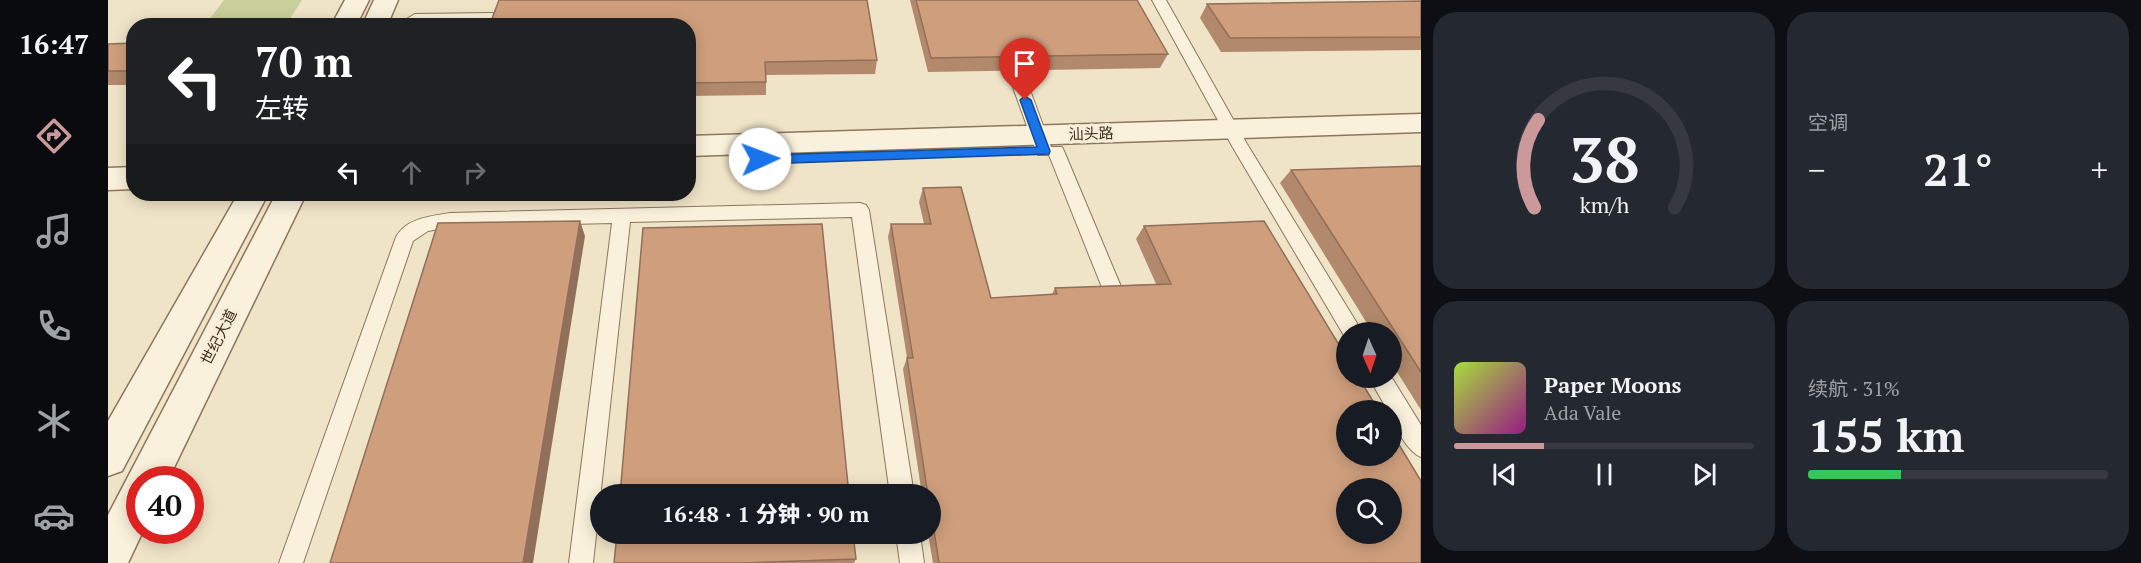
<!DOCTYPE html>
<html lang="zh">
<head>
<meta charset="utf-8">
<style>
  :root { --surface:#171b24; --page:#242831; --text:#f1f3f6; --muted:#9ea1a6; --line:#363941; --accent:#cc999b }
  body { margin:0; font-family:"PT Serif","Noto Sans SC",serif; background:var(--page); color:var(--text); height:100vh; display:flex; flex-direction:column; font-size:22px; white-space:nowrap }
  * { box-sizing:border-box; margin:0 }
  p { font-size:20px; color:var(--muted) }
  .icon { flex:none; width:33px; height:33px; fill:none; stroke:currentColor; stroke-width:2; stroke-linecap:round; stroke-linejoin:round }
  .map { position:relative; flex:1; overflow:hidden }
  .panel { display:flex; flex-direction:column; gap:12px; padding:12px; background:#0d0f14; width:720px }
  .panel>* { flex:none }
  .banner { position:absolute; left:18px; top:18px; width:570px; height:183px; border-radius:24px; box-shadow:0 3px 15px #0003; background:#202124; color:#fff; overflow:hidden }
  .needle { width:39px; rotate:177deg }
  .tools { position:absolute; left:1228px; top:322px; display:grid; gap:12px }
  .tools a { display:grid; place-items:center; width:66px; height:66px; border-radius:50%; background:var(--surface); box-shadow:0 3px 15px #0003; font-size:30px }
  .speed { position:absolute; left:18px; top:466px; display:flex; gap:12px; font-size:30px; font-weight:700; text-align:center }
  .speed>* { display:grid; place-content:center; width:78px; height:78px; border-radius:50%; background:var(--surface); box-shadow:0 3px 15px #0003; line-height:1 }
  .speed .limit { border:9px solid #d22; background:#fff; color:#111 }
  .pin { position:absolute; display:grid; place-items:center; width:51px; height:51px; color:#fff; margin:-62px -26px; border-radius:50% 50% 50% 0; rotate:-45deg; box-shadow:0 0 6px #0007 }
  .pin .icon { rotate:45deg }
  .me { position:absolute; width:66px; margin:-33px; rotate:88deg; stroke-linejoin:round; filter:drop-shadow(0 0 4px #0008) }
  .turn { display:flex; align-items:center; gap:21px; height:126px; padding:0 30px; font-size:27px }
  .turn .icon { width:78px; height:78px; stroke-width:2.5 }
  .turn b { display:block; font-size:42px; line-height:51px }
  .lanes { display:flex; align-items:center; height:57px; padding:0 30px; background:#0003; justify-content:center; gap:30px; direction:ltr }
  .lanes .off { opacity:.35 }
  .big { font-size:45px; font-weight:800; line-height:1.1 }
  .panel .widget { flex:1; display:flex; flex-direction:column; justify-content:center; gap:9px; min-width:0; padding:0 21px; border-radius:24px; background:var(--page) }
  .panel .dial { align-items:center; gap:0 }
  .dial svg { height:156px; overflow:visible; fill:none; stroke:var(--line); stroke-width:7; stroke-linecap:round; text-anchor:middle }
  .dial text { fill:var(--text); stroke:none }
  .song { display:flex; align-items:center; gap:18px }
  .cover { width:72px; height:72px; border-radius:9px; background:linear-gradient(135deg,hsl(80 70% 55%),hsl(310 70% 35%)) }
  .played { height:6px; border-radius:3px; background:linear-gradient(90deg,var(--accent) 30%,var(--line) 30%) }
  .keys { display:flex; justify-content:space-around; direction:ltr }
  .heat { display:flex; justify-content:space-between; align-items:center; font-size:33px; direction:ltr }
  .charge { height:9px; border-radius:4px; background:linear-gradient(90deg,#34c759 31%,var(--line) 0) }
  .panel .tiles { flex:1; display:grid; gap:12px; grid-template-columns:repeat(2,1fr) }
  .trip { position:absolute; left:482px; top:484px; width:351px; height:60px; border-radius:30px; background:var(--surface); box-shadow:0 3px 15px #0003; font-weight:800; line-height:60px; text-align:center }
  main { display:flex; flex:1; min-height:0 }
  .dock { display:flex; flex-direction:column; width:108px; justify-content:space-around; align-items:center; background:#090b0e; color:var(--muted) }
  .dock .icon { width:42px; height:42px }
  .dock .active { color:var(--accent) }
  .dock b { font-size:27px; color:var(--text) }
  .map>svg:first-child { display:block }
</style>
</head>
<body>
<main>
<nav class="dock">
<b>16:47</b>
<svg class="icon active" aria-label="directions" viewBox="0 0 24 24"><path d="M12 3l9 9-9 9-9-9zM9 14v-3h6M13 9l2 2-2 2"/></svg>
<svg class="icon" aria-label="music" viewBox="0 0 24 24"><path d="M9 18V5l10-2v13"/><circle cx="6" cy="18" r="3"/><circle cx="16" cy="16" r="3"/></svg>
<svg class="icon" aria-label="phone" viewBox="0 0 24 24"><path d="M5 4h4l2 5-3 2q2 4 5 5l2-3 5 2v4C11 20 4 13 5 4z"/></svg>
<svg class="icon" aria-label="climate" viewBox="0 0 24 24"><path d="M12 3v18M4 7l16 10M4 17L20 7"/></svg>
<svg class="icon" aria-label="car" viewBox="0 0 24 24"><path d="M5 17H2v-5l4-1 3-4h7l3 4 3 1v5h-3M9 17h6M6 11h13"/><circle cx="7" cy="17" r="2"/><circle cx="17" cy="17" r="2"/></svg>
</nav>
<div class="map">
<svg width="1313" height="563" viewBox="0 0 1313 563">
  <rect width="100%" height="100%" fill="#f0e4c8"/>
  <!-- green -->
  <polygon fill="#c9cf9b" points="116,0 194,0 178,25 97,25"/>
  <g fill="none" stroke-linecap="round" stroke-linejoin="round">
    <defs>
      <g id="service">
        <polygon points="1044,0 1058,0 1139,144 1255,333 1239,333 1238,339 1124,146"/>
        <polygon points="386,13 393,17 391,20 307,22 300,18 307,14"/>
        <polygon points="911,77 919,82 943,147 954,147 956,151 1014,289 1011,295 1004,297 997,295 941,155 930,155 928,151 903,82"/>
        <path d="M752,203l6,2 3,5 45,285h-24l-38,-278 -222,5 -37,341h-24l43,-340 -162,4 -22,4 -15,10 -110,322h-24l117,-326c10,-19 36,-21 54,-24z"/>
        <path d="M1261,378h23l29,47v32c-13,-5 -29,-32 -29,-46h-4z"/>
        <polygon points="788,534 812,534 816,563 792,563"/>
      </g>
      <g id="tertiary">
        <polygon points="237,0 261,0 248,26 223,26"/>
        <polygon points="266,0 290,0 279,26 254,26"/>
        <polygon points="1313,114 1313,132 580,156 580,136"/>
        <polygon points="26,167 26,189 0,190 0,168"/>
        <polygon points="130,194 160,194 14,471 0,476 0,421"/>
        <polygon points="168,194 198,194 60,480 32,480 32,531 35,531 20,563 0,563 0,515"/>
      </g>
    </defs>
    <!-- service casing -->
    <use href="#service" stroke="#8d765c" stroke-width="2"/>
    <!-- tertiary casing -->
    <use href="#tertiary" stroke="#8d765c" stroke-width="3"/>
    <!-- service -->
    <use href="#service" fill="#faf1dc" fill-rule="evenodd"/>
    <!-- tertiary -->
    <use href="#tertiary" fill="#faf1dc" fill-rule="evenodd"/>
  </g>
  <!-- wall -->
  <g fill="#b2896c">
    <polygon points="391,0 759,0 769,60 767,74 658,75 658,95 580,96 580,26 378,26 378,25 382,24"/>
    <polygon points="802,0 1029,0 1060,54 1052,68 820,72"/>
    <polygon points="1313,1 1313,50 1113,52 1092,18 1099,4"/>
    <polygon points="26,43 26,85 0,85 0,44"/>
    <polygon points="1313,166 1313,410 1284,364 1284,333 1265,333 1172,183 1183,170"/>
    <polygon points="815,188 883,298 944,294 947,288 1048,284 1028,239 1036,226 1313,563 825,563 820,534 822,534 822,495 814,495 795,369 799,358 780,237 783,224 816,224 811,202"/>
    <polygon points="748,559 746,563 506,563"/>
  </g>
  <!-- shaded-wall -->
  <g fill="#916f58">
    <polygon points="26,65 26,76 21,71"/>
    <polygon points="472,221 477,236 425,563 415,563"/>
  </g>
  <!-- building -->
  <g fill="#cf9f7d" stroke="#916f58" stroke-width="1.5" fill-rule="evenodd">
    <polygon points="391,0 759,0 769,60 657,62 658,82 580,83 580,26 378,26 378,25 382,24"/>
    <polygon points="808,0 1029,0 1060,54 823,58"/>
    <polygon points="1313,1 1313,37 1122,38 1099,4"/>
    <polygon points="26,43 26,65 21,71 0,71 0,44"/>
    <polygon points="1313,166 1313,372 1183,170"/>
    <path d="M853,187l30,111 66,-4 -2,-6 116,-4 -27,-58 120,-5 83,137v20h12l20,33h-32v45h45v-23l29,48v82h-482l-9,-58v-10h-2l-21,-137h6l-22,-134h40l-8,-36zM1239,489h45v45h-45z"/>
    <polygon points="472,221 415,563 222,563 330,223"/>
    <polygon points="714,224 741,495 512,495 535,228"/>
    <polygon points="509,534 745,534 748,559 635,563 506,563"/>
  </g>
  <!-- route -->
  <polygon fill="#1a73e8" stroke="#114b97" stroke-width="1.5" points="917,96 923,100 942,151 941,154 652,164 646,159 652,155 929,147 912,100"/>
  <g text-anchor="middle" stroke-width="6" stroke-linejoin="round" paint-order="stroke">
    <!-- street labels -->
    <g font-size="15" fill="#3d2e20" stroke="#f7eed8">
      <text transform="translate(983 134) rotate(-2)" y="5">汕头路</text>
      <text transform="translate(111 337) rotate(-63)" y="5">世纪大道</text>
    </g>
  </g>
</svg>
<div class="tools">
<a><svg class="needle" viewBox="-14 -14 28 28"><path d="M0-13l5 13h-10z" fill="#e53935"/><path d="M0 13l5-13h-10z" fill="#9ea1a6"/></svg></a>
<a><svg class="icon" aria-label="sound" viewBox="0 0 24 24"><path d="M4 9h4l5-4v14l-5-4H4zM17 9q2 3 0 6"/></svg></a>
<a><svg class="icon" aria-label="search" viewBox="0 0 24 24"><circle cx="10" cy="10" r="6"/><path d="M15 15l6 6"/></svg></a>
</div>
<div class="speed"><div class="limit">40</div></div>
<div class="pin" style="left:917px;top:100px;background:#d93025"><svg class="icon" aria-label="arrive" viewBox="0 0 24 24"><path d="M6 21V4h12l-3 4 3 4H6"/></svg></div>
<svg class="me" style="left:652px;top:159px" viewBox="-20 -20 40 40"><circle r="19" fill="#fff"/><path d="M0-13L10 11 0 6-10 11z" fill="#1a73e8"/></svg>
<div class="trip">16:48 · 1 分钟 · 90 m</div>
<div class="banner">
<div class="turn"><svg class="icon" aria-label="left" viewBox="0 0 24 24"><path d="M17 20v-9H6M10 6l-5 5 5 5"/></svg><div><b>70 m</b>左转</div></div>
<div class="lanes"><svg class="icon" aria-label="left" viewBox="0 0 24 24"><path d="M17 20v-9H6M10 6l-5 5 5 5"/></svg><svg class="icon off" aria-label="ahead" viewBox="0 0 24 24"><path d="M12 20V5M6 11l6-6 6 6"/></svg><svg class="icon off" aria-label="right" viewBox="0 0 24 24"><path d="M7 20v-9h11M14 6l5 5-5 5"/></svg></div>
</div>
</div>
<section class="panel">
<div class="tiles">
<div class="widget dial"><svg viewBox="0 0 100 80">
<path d="M14 69A42 42 0 1 1 86 69"/>
<path d="M14 69A42 42 0 0 1 16 24" stroke="#cc999b"/>
<text x="50" y="56" font-size="32" font-weight="700">38</text>
<text x="50" y="72" font-size="11">km/h</text>
</svg></div>
<div class="widget"><p>空调</p>
<div class="heat"><a>−</a><b class="big">21°</b><a>+</a></div>
</div>
<div class="widget">
<div class="song"><i class="cover"></i><div><b>Paper Moons</b><p>Ada Vale</p></div></div>
<div class="played"></div>
<div class="keys"><svg class="icon" aria-label="previous" viewBox="0 0 24 24"><path d="M18 5L8 12l10 7zM5 5v14"/></svg><svg class="icon" aria-label="pause" viewBox="0 0 24 24"><path d="M8 5v14M16 5v14"/></svg><svg class="icon" aria-label="next" viewBox="0 0 24 24"><path d="M6 5l10 7-10 7zM19 5v14"/></svg></div>
</div>
<div class="widget"><p>续航 · 31%</p><b class="big">155 km</b><div class="charge"></div></div>
</div>
</section>
</main>
</body>
</html>
